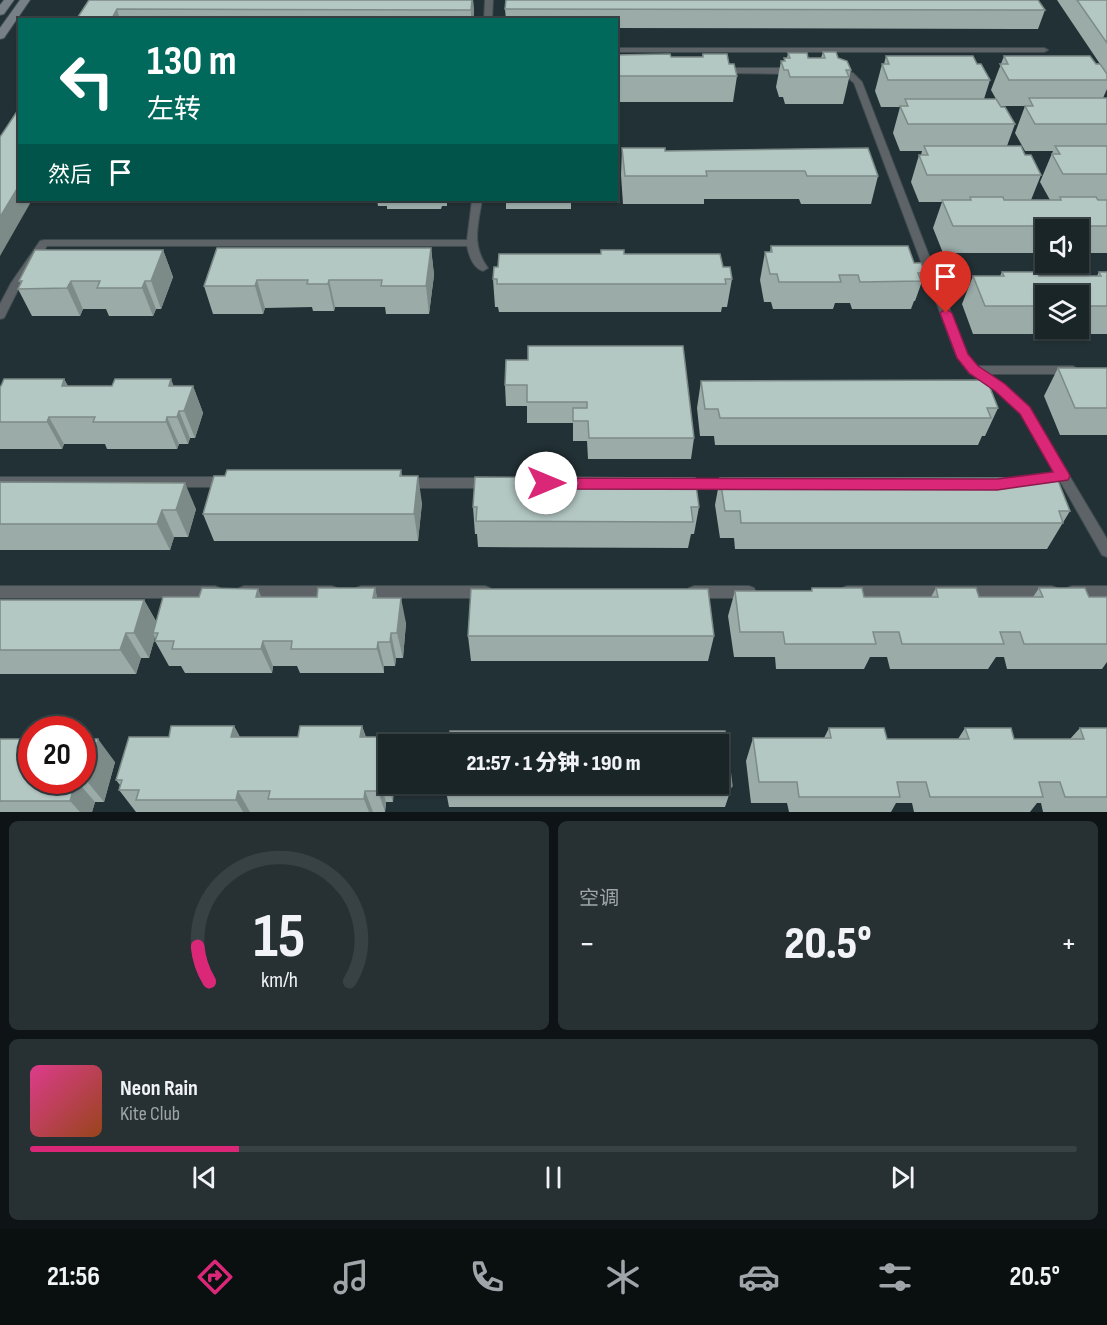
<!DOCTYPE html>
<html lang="zh">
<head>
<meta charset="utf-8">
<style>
  :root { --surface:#1a2528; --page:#273134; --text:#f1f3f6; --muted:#9fa5a8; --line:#384245; --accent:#db2777 }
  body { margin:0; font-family:"Sofia Sans Condensed","Noto Sans SC",sans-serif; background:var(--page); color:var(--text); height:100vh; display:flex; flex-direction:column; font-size:22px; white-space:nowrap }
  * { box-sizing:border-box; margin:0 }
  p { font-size:20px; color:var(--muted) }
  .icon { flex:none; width:33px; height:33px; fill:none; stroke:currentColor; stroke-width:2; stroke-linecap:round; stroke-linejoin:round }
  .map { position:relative; height:812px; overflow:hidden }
  .drawer { display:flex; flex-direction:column; gap:9px; padding:9px; background:#0e1416; flex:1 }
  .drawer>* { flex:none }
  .banner { position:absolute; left:18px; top:18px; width:600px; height:183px; border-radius:0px; box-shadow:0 2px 4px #0004,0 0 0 2px var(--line); background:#00695c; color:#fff; overflow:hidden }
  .controls { position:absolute; left:1035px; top:219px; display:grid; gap:12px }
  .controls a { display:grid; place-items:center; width:54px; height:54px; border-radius:0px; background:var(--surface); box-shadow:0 2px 4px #0004,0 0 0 2px var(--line); font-size:30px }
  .speed { position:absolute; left:18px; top:716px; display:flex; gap:12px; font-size:30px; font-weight:700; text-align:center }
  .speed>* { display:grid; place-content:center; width:78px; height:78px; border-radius:50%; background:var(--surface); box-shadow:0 2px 4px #0004,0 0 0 2px var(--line); line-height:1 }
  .speed .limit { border:9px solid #d22; background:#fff; color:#111 }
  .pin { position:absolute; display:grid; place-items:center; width:51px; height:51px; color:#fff; margin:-62px -26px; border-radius:50% 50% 50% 0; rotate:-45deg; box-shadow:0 0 6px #0007 }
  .pin .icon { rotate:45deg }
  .me { position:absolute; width:66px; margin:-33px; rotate:90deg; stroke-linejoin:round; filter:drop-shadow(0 0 4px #0008) }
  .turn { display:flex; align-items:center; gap:21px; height:126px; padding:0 30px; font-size:27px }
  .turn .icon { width:78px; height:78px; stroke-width:2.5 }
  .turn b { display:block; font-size:42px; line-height:51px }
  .then { display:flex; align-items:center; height:57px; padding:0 30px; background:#0003; gap:12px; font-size:22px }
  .big { font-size:45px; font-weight:800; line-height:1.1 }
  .drawer .widget { flex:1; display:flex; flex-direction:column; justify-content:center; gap:9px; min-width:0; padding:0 21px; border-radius:9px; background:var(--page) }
  .drawer .dial { align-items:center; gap:0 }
  .dial svg { height:156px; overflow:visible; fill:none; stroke:var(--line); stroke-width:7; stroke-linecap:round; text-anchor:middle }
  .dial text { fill:var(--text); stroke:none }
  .song { display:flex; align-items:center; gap:18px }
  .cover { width:72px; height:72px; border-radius:9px; background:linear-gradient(135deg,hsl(330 70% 55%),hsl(20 70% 35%)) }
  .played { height:6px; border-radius:3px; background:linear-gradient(90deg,var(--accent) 20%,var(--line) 20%) }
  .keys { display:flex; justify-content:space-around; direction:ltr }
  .heat { display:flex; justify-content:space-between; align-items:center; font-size:33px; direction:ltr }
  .drawer .tiles { flex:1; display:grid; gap:9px; grid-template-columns:1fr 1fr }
  .widget:last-child { grid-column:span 2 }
  .trip { position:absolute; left:378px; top:734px; width:351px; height:60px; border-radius:0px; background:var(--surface); box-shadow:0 2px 4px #0004,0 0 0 2px var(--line); font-weight:800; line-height:60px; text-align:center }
  .tabs { display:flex; height:96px; justify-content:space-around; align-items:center; background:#0a0f10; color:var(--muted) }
  .tabs .icon { width:42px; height:42px }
  .tabs .active { color:var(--accent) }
  .tabs b { font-size:27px; color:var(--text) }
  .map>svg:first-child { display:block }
</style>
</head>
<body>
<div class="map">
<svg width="1107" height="812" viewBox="0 0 1107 812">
  <rect width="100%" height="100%" fill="#223135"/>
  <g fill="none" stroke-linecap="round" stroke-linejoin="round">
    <defs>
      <g id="service">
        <polygon points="485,0 493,0 492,20 484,20"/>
        <polygon points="616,48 1044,48 1048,50 1044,52 616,52"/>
        <polygon points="721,68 793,68 797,71 793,74 718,73 717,71"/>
        <polygon points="835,68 853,73 862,82 967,354 976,366 1073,366 1079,370 1073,374 989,374 1004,384 1029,408 1107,539 1107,557 1102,555 1060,481 1032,485 1027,484 1026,480 1027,476 1054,472 1021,414 996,390 969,373 956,355 854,83 847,77 832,73 832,69"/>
        <path d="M472,200h10c-4,26 -11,45 6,68l-5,3c-10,-3 -14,-15 -16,-25h-420l-26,38 -17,34 -4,1v-15l11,-21 29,-42 4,-1h423z"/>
        <polygon points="0,477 229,477 234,478 235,482 234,486 229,487 0,487"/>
        <polygon points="405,478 490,478 495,479 496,483 495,487 490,488 405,488 400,487 399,483 400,479"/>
        <polygon points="681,479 736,479 741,480 742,484 741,488 736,489 681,489 676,488 675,484 676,480"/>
        <polygon points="0,586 215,586 220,588 222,592 220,596 215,598 0,598"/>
        <polygon points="244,586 332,586 337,588 339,592 337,596 332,598 244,598 239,596 237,592 239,588"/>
        <polygon points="361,586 485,586 490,588 492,592 490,596 485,598 361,598 356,596 354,592 356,588"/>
        <polygon points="694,586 749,586 754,588 756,592 754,596 749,598 694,598 689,596 687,592 689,588"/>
        <polygon points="847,586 1052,586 1057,588 1059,592 1057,596 1052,598 847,598 842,596 840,592 842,588"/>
        <polygon points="1072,586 1107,586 1107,598 1072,598 1067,596 1065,592 1067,588"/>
      </g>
      <g id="secondary">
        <polygon points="4,0 14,0 4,14 0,15 0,5"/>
        <polygon points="20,0 30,0 4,38 0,39 0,28"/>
      </g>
    </defs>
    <!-- service casing -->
    <use href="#service" stroke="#3e4c50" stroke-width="2"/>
    <!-- secondary casing -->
    <use href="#secondary" stroke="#3e4c50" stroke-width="2"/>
    <!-- service -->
    <use href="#service" fill="#5e6367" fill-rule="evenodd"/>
    <!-- secondary -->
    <use href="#secondary" fill="#788087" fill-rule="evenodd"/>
  </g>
  <!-- wall -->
  <g fill="#9aaba8" fill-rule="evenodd">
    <polygon points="89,0 473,0 474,12 473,20 76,20"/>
    <path d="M1057,0h50v89l-4,9h4v155h-29v-23h-32v23h-103l-10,-25 9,-26h-23l-8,-20 8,-27h2l1,-4h-22l-7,-18 7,-26h-19l-6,-16 7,-27h2l2,-8 91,8 13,16 -6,19h12l-5,-9 13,-34 96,8zM1001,106h24l-10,27 10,18h28l-13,31 10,18h-19l10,-25 -16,-20 -18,-9 8,-22z"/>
    <polygon points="505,9 1045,10 1038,29 616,28 616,20 506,20"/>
    <polygon points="823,52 838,58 851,70 843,104 785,104 783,97 779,97 776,87 781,61 784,61 784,58 787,58 788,53 808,58 821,58"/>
    <polygon points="703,54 729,64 737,76 733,102 616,102 616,55 671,57 702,57"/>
    <polygon points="622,148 665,151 878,176 871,204 801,204 799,199 704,199 704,204 623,204 621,175"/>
    <polygon points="79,200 170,200 169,201 79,201"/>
    <rect x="221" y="200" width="93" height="1"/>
    <polygon points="377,200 447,200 447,206 442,206 441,209 387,209 387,206 378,206"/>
    <polygon points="502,200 575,200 571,200 571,209 506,209 506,200"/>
    <polygon points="771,246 914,263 925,273 915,301 914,301 911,309 852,309 850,303 835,303 833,309 773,309 771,302 764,302 760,280 765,252 770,252"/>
    <polygon points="431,248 434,275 429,314 386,314 385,307 335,307 334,311 313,311 312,307 265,308 263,314 213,314 204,286"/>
    <polygon points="163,250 173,277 161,309 156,309 153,316 109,316 106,309 83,309 80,316 32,316 18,289 21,283 19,281"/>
    <polygon points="624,254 723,267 732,279 727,307 722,307 721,312 499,312 498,307 495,307 493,279"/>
    <path d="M1002,272l37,4h58l2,-4h8v62h-134l-11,-30 11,-28h27zM1046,296h32v32h-32z"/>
    <polygon points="506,360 694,438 691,459 588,459 587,441 573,441 573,423 527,423 527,406 506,406 505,385"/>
    <polygon points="1058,368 1107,368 1107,435 1060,435 1044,396"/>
    <polygon points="64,379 68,386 193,386 203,413 195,438 190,438 188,444 179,444 177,449 107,449 105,444 64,444 62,449 0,449 0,386"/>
    <polygon points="701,381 998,408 985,436 982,436 978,445 715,445 714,436 700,436 697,408"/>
    <polygon points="401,470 402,476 422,503 418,541 214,541 203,514"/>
    <polygon points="720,478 1070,511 1047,549 735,549 734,538 720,538 715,505"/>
    <polygon points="0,482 196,509 188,537 174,537 170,550 0,550"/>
    <polygon points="473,507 699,507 694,534 691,534 688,548 478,547 477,534 475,534"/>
    <polygon points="375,588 377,598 406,623 403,658 396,658 395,666 384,666 384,673 300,673 297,666 273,666 272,673 185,673 181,666 169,666 155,641 156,639 155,637 149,658 141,658 136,674 0,674 0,600 144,600 156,621 262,597 317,597"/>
    <polygon points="812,588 864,597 931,597 936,588 979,597 1033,597 1039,588 1089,597 1107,597 1107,662 1102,669 1007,669 1004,657 996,657 988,669 890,669 887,657 870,657 864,669 776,669 775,657 734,657 728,616 735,591 811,591"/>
    <polygon points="468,636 714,636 708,661 471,661"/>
    <polygon points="234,726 240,737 298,737 362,726 366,737 392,737 393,744 388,744 393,802 386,802 385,812 136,812 119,790 120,785 116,780 169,737"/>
    <polygon points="829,728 887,739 958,739 965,728 1014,739 1070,739 1080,728 1107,728 1107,812 1043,812 1041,803 1037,803 1030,812 914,812 912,803 896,803 891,812 789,812 787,803 751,803 746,761 753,738 824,738"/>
    <polygon points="0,739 115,762 104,802 95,802 92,812 0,812"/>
    <polygon points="445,786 732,786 725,807 449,807"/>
  </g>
  <!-- shaded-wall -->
  <g fill="#7d8b88">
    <polygon points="472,0 473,0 474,12 473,20 471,20 471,10"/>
    <polygon points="117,9 120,20 111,20"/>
    <polygon points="20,184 20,200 32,200 0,256 0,217"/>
    <polygon points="431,248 434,275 429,314 426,286"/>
    <polygon points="163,250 173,277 161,309 151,281"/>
    <polygon points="257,280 265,308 263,314 255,286"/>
    <polygon points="329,280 335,307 334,311 328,284"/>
    <polygon points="71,281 83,309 80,316 67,288"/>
    <polygon points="145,281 156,309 153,316 142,288"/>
    <polygon points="64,379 78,407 62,386"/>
    <polygon points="171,379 182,407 179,411 190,438 188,444 177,417 169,386"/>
    <polygon points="193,386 203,413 195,438 184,411"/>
    <polygon points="49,417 64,444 62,449 47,422"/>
    <polygon points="167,417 179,444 177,449 166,422"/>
    <polygon points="418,476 422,503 418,541 414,514"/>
    <polygon points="185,483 196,509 188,537 176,510"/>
    <polygon points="162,510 174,537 170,550 157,524"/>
    <polygon points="375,588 381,614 373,598"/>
    <polygon points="258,589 269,614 256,597"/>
    <polygon points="401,598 406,623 403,658 397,633"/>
    <polygon points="144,600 158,625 153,633 155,637 149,658 134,633"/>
    <polygon points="126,633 141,658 136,674 120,650"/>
    <polygon points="391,633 396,658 395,666 390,642"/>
    <polygon points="263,641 273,666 272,673 261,649"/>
    <polygon points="378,642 384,666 384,673 377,649"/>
    <polygon points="234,726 246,749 231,737"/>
    <polygon points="362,726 369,748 360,737"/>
    <polygon points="98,739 115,762 104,802 86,780"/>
    <polygon points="388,766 388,783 395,783 393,802 387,780"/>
    <polygon points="76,780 95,802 92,812 80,812 70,801"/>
    <polygon points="380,780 386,802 385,812 378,791"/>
    <polygon points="238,791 250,812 243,812 236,800"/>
    <polygon points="365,791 373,812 369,812 364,799"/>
  </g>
  <!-- building -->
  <g fill="#b3c7c3" stroke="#7d8b88" stroke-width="1.5">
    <polygon points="89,0 472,0 471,10 117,9 111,20 76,20"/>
    <polygon points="506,0 1038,0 1045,10 505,9"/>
    <polygon points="1077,0 1107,0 1107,43"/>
    <polygon points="823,52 836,52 838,58 847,61 851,70 846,70 849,77 790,77 788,70 784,70 781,61 785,61 784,58 790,58 788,53 807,53 808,58 825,58"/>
    <polygon points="670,54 671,57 703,57 703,54 727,54 729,64 734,64 737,76 616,76 616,55"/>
    <polygon points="886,56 973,56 977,64 981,64 990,80 888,80 882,64 889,64"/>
    <polygon points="1004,56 1090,56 1096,64 1100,64 1107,74 1107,80 1009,80 1000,64 1008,64"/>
    <polygon points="1029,98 1107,98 1107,124 1035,124 1025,106 1033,106"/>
    <polygon points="905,99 996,99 1001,107 1005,107 1015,124 908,124 900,106 908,106"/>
    <polygon points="20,107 20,184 0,217 0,137"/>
    <polygon points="924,146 1021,146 1025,155 1031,155 1041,175 927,175 919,155 928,155"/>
    <polygon points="1055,146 1107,146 1107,174 1063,174 1052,154 1060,154"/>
    <polygon points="622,148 665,148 665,151 868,148 878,176 807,176 805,171 706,171 707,176 625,176"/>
    <polygon points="970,197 1003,197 1004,200 1061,200 1060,197 1096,197 1098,200 1107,200 1107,226 953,226 942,200 971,200"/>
    <polygon points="771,246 908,246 914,263 921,263 925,273 918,273 921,281 860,282 858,275 839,275 841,282 779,282 777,274 770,274 765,252 772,252"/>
    <polygon points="217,248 431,248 426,286 381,286 382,280 329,280 328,284 307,284 308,280 257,280 255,286 204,286"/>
    <polygon points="35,250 163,250 151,281 145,281 142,288 97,288 100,281 71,281 67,288 18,289 22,281 19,281"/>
    <polygon points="601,250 624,250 624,254 720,254 723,267 730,267 732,279 725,279 726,284 497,284 497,279 493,279 494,267 498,267 499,254 601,254"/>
    <polygon points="1002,272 1037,272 1039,276 1101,276 1099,272 1107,272 1107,306 1078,306 1078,296 1046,296 1046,306 985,306 973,276 1004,276"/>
    <polygon points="528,346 683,346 694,438 589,438 588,421 573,421 573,408 587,408 587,402 527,402 527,385 505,385 506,360 528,360"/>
    <polygon points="1058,368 1107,368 1107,408 1075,408"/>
    <polygon points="4,379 64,379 62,386 112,386 115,379 171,379 169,386 193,386 184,411 179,411 177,417 167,417 166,422 93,422 95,417 49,417 47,422 0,422 0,386 1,386"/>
    <polygon points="987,380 998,408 987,408 991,418 720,418 718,409 705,409 701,381"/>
    <polygon points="227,470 401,470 400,476 418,476 414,514 203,514 214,476 225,476"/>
    <polygon points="475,477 695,478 699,507 691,507 693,522 476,521 477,507 473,507"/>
    <polygon points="720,478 1057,478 1070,511 1059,511 1063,523 741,523 740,511 725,511"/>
    <polygon points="0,482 185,483 176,510 162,510 157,524 0,524"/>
    <polygon points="202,588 258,589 256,597 317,597 318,588 375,588 373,598 401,598 397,633 391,633 390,642 378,642 377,649 291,649 292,641 263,641 261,649 172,649 174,641 155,641 158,633 153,633 163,597 199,597"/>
    <polygon points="812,588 862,588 864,597 938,597 936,588 976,588 979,597 1043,597 1039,588 1085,588 1089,597 1107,597 1107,644 1024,644 1020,632 1000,632 1004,644 902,644 899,632 873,632 876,644 785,644 783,632 740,632 735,591 812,591"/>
    <polygon points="471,589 708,589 714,636 468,636"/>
    <polygon points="0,600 144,600 134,633 126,633 120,650 0,650"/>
    <polygon points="171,726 234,726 231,737 298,737 300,726 362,726 360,737 392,737 391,744 388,744 388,766 387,780 380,780 378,791 365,791 364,799 268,799 270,791 238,791 236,800 136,800 139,790 119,790 122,780 116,780 129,737 169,737"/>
    <polygon points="829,728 884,728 887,739 969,739 965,728 1011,728 1014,739 1084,739 1080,728 1107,728 1107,797 1065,797 1060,782 1039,782 1043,797 930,797 926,782 897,782 900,797 799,797 797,782 759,782 753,738 831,738"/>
    <polygon points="450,731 725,731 732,786 445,786 446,783 718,783 718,744 449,744"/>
    <polygon points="0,739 32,739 32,780 82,780 82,739 98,739 86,780 76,780 70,801 0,801"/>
  </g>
  <!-- route -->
  <polygon fill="#db2777" stroke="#8e194d" stroke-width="1.5" points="946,309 952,313 968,354 978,366 1005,384 1030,407 1068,472 1070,476 1068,480 997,490 546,489 541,487 539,483 541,479 546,478 997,479 1053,472 1020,414 995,391 969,373 957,358 940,313"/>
</svg>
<div class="controls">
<a><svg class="icon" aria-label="sound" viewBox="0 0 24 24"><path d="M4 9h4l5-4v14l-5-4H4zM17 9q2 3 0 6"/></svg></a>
<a><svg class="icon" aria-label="layers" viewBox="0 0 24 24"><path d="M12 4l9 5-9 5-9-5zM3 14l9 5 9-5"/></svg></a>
</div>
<div class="speed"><div class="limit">20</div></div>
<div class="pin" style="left:946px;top:313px;background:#d93025"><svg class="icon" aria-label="arrive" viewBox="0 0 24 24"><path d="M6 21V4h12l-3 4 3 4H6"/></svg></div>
<svg class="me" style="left:546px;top:483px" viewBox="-20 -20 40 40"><circle r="19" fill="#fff"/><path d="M0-13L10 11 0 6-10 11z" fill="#db2777"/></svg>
<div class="trip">21:57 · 1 分钟 · 190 m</div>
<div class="banner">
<div class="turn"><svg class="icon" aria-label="left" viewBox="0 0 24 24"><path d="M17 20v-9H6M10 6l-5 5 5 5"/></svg><div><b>130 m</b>左转</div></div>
<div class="then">然后<svg class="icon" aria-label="arrive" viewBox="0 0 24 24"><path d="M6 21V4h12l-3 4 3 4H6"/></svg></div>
</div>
</div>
<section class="drawer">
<div class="tiles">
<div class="widget dial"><svg viewBox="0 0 100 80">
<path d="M14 69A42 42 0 1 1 86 69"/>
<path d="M14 69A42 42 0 0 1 8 51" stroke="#db2777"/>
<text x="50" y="56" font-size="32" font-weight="700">15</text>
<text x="50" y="72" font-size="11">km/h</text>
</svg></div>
<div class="widget"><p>空调</p>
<div class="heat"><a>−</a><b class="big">20.5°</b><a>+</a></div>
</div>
<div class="widget">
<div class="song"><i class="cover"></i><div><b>Neon Rain</b><p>Kite Club</p></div></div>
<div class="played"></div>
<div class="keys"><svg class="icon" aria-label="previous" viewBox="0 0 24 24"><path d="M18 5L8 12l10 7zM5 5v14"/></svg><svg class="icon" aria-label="pause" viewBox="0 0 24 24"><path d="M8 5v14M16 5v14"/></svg><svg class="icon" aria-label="next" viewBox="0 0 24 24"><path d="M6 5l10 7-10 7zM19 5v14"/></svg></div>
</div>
</div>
</section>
<nav class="tabs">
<b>21:56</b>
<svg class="icon active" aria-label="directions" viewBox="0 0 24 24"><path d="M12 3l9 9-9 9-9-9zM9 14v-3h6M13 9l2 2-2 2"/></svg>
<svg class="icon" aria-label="music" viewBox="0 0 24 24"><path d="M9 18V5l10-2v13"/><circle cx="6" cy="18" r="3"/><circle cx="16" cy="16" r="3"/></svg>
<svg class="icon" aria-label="phone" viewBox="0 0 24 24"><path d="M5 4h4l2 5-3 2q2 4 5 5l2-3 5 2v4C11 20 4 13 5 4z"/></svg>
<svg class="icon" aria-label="climate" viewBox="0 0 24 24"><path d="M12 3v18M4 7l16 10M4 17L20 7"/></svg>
<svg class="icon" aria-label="car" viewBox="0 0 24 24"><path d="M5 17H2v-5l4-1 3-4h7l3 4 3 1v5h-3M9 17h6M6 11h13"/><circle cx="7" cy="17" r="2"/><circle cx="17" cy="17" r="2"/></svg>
<svg class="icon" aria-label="filters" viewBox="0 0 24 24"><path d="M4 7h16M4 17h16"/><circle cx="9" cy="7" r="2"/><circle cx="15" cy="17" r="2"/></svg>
<b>20.5°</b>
</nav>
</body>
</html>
